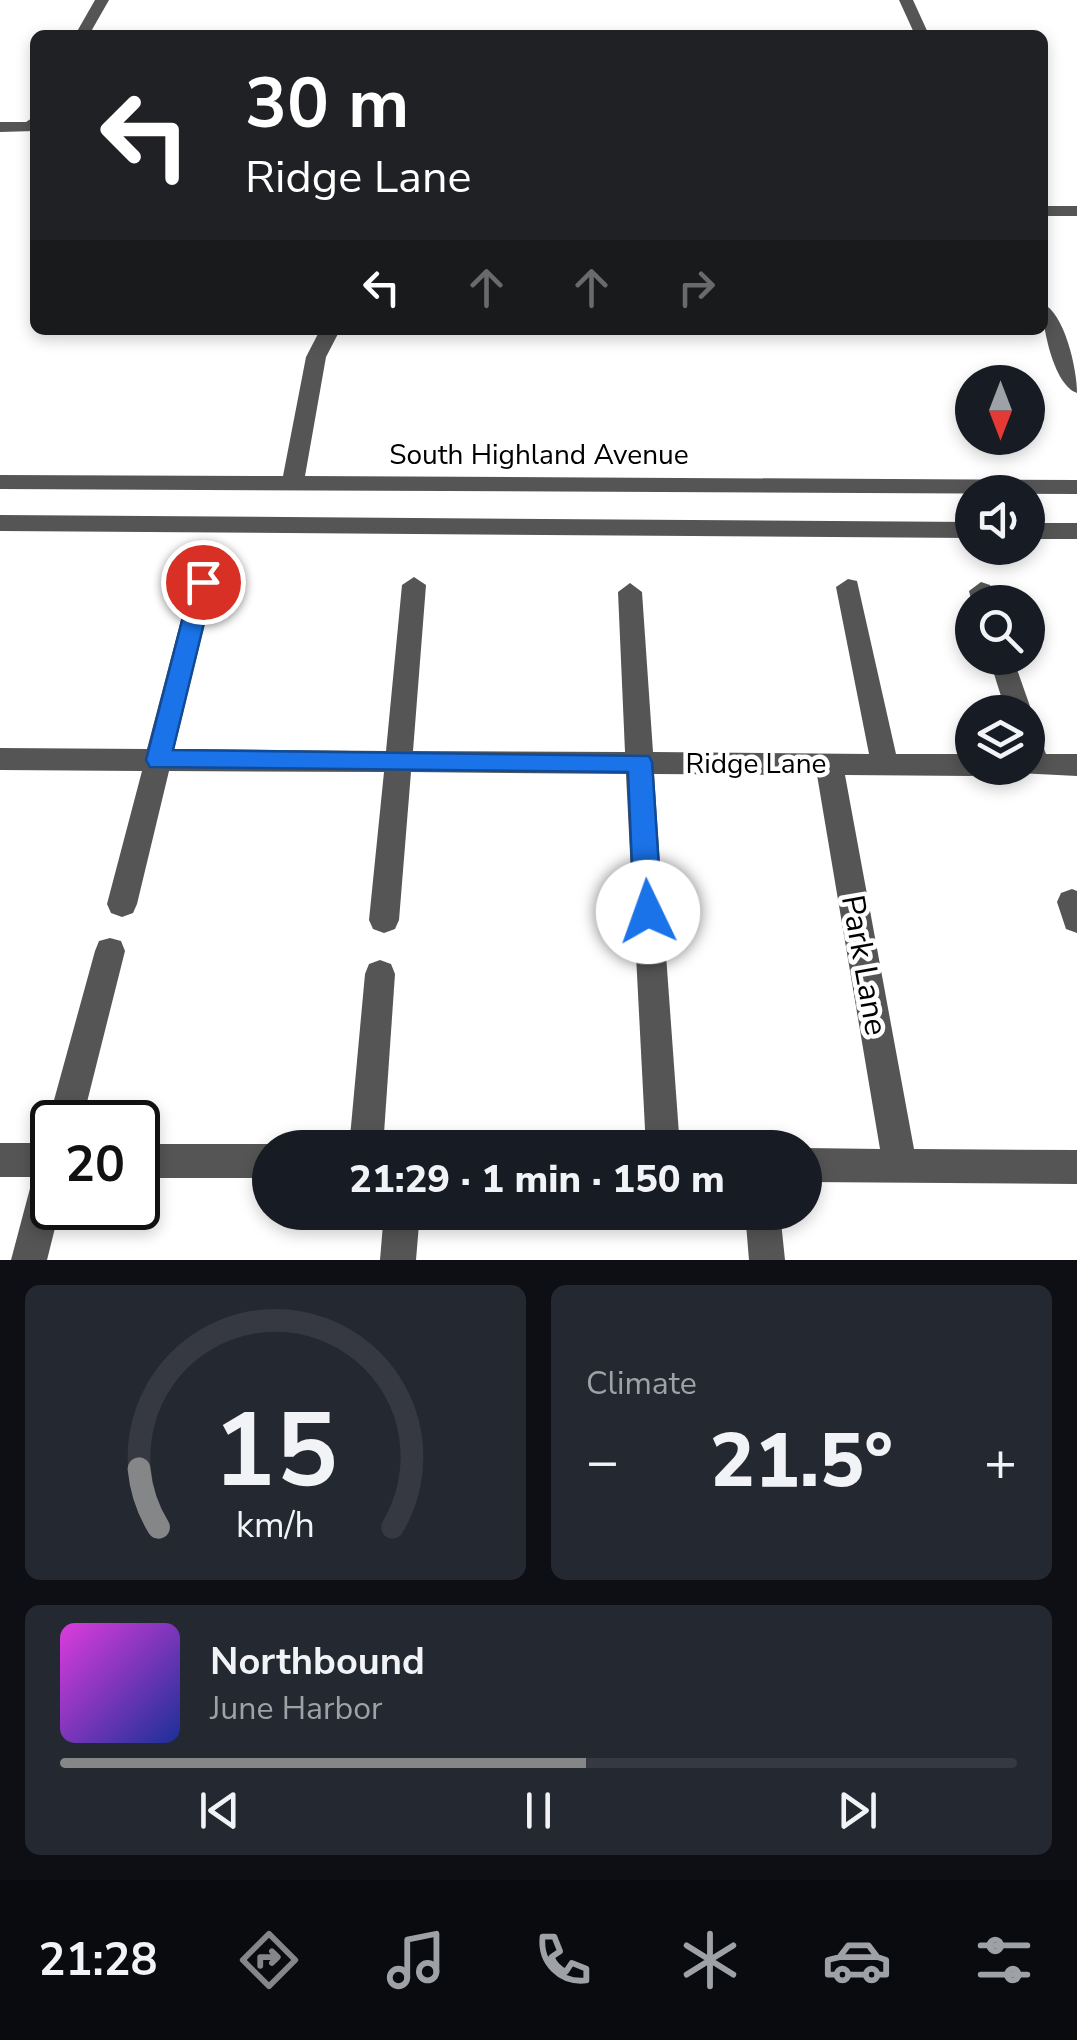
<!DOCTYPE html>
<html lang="en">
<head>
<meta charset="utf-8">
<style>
  :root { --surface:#171b24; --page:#242831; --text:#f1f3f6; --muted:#9ea1a6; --line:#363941; --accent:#858687 }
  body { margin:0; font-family:"Nunito Sans",sans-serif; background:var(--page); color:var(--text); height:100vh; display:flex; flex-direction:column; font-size:38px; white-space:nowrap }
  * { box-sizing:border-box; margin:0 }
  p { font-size:32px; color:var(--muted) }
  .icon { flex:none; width:55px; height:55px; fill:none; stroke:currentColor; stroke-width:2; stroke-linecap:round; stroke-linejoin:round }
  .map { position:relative; height:1260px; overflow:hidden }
  .sheet { display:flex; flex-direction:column; gap:25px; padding:25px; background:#0d0f14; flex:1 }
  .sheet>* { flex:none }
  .top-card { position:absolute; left:30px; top:30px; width:1018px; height:305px; border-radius:15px; box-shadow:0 5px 15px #0003; background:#202124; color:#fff; overflow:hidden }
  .needle { width:65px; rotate:180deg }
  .buttons { position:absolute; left:955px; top:365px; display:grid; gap:20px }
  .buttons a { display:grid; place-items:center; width:90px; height:90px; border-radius:50%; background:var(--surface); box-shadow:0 5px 15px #0003; font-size:50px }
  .speed { position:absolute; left:30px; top:1100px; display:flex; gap:20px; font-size:50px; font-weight:700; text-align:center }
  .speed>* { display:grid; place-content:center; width:130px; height:130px; border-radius:50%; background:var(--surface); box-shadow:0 5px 15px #0003; line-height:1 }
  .speed .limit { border:5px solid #111; border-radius:15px; background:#fff; color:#111 }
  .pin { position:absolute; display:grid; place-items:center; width:85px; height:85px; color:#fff; margin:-42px; border:5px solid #fff; border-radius:50%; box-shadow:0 2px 10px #0007 }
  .me { position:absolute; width:110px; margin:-55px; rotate:357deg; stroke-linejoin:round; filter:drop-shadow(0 0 8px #0008) }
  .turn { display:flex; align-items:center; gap:35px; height:210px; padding:0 50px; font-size:45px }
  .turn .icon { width:130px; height:130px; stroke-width:2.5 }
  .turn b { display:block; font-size:70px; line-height:85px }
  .lanes { display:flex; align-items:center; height:95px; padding:0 50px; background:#0003; justify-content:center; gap:50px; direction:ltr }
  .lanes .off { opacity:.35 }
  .big { font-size:75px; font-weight:800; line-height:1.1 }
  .sheet .card { flex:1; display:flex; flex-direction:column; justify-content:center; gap:15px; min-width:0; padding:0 35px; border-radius:15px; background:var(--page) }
  .sheet .dial { align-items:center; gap:0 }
  .dial svg { height:260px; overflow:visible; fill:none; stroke:var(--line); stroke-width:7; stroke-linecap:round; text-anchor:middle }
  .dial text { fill:var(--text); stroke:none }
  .song { display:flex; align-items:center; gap:30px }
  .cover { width:120px; height:120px; border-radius:15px; background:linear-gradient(135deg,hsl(300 70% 55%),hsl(230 70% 35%)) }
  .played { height:10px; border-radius:5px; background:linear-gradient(90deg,var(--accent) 55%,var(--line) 55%) }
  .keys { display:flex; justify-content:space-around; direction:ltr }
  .heat { display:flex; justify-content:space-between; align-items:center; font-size:55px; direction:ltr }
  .sheet .tiles { flex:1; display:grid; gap:25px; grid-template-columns:1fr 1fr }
  .card:last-child { grid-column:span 2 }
  .trip { position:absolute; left:252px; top:1130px; width:570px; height:100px; border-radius:50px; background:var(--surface); box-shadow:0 5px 15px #0003; font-weight:800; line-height:100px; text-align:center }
  .tabs { display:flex; height:160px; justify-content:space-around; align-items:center; background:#090b0e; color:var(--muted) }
  .tabs .icon { width:70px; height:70px }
  .tabs .active { color:var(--accent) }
  .tabs b { font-size:45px; color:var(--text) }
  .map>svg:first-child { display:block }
</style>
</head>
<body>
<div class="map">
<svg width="1077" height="1260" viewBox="0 0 1077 1260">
  <rect width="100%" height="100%" fill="#fff"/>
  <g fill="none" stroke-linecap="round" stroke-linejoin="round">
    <!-- minor -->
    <g fill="#555" fill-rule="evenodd">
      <polygon points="95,0 109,0 89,35 75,35"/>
      <polygon points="899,0 913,0 929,35 915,35"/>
      <polygon points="35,116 35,131 0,132 0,122 26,122"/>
      <rect x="1042" y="206" width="35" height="10"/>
      <path d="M1042,303c23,10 35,67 35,90 -24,-8 -35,-68 -35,-90z"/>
      <polygon points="320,330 340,330 326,357 305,476 1077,480 1077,494 0,489 0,475 283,476 306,357"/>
      <polygon points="0,515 972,522 972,538 0,531"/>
      <rect x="1028" y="523" width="49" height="16"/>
      <polygon points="203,574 215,582 174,749 386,751 402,585 414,577 426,585 413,751 625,752 618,592 630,583 642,592 653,752 869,754 836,587 848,579 857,581 896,754 972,754 972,768 984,768 972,776 845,775 914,1149 1077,1150 1077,1184 805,1182 805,1148 880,1149 817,775 654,774 663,913 659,922 648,926 637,922 633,913 626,774 411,772 399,920 395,929 384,933 373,929 369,920 384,772 169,771 137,904 133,913 122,917 111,913 107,904 142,771 0,770 0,748 147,749 191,582"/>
      <polygon points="981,582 990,585 996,602 972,603 969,591"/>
      <polygon points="989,658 1013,658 1032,712 1028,719 1028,712 1006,712"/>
      <polygon points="1028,730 1038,733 1046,754 1077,754 1077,776 1018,773 1016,768 1028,768"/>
      <polygon points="1072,889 1077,891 1077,933 1066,929 1057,902 1061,893"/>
      <polygon points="110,938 121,941 125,951 82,1122 52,1122 52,1132 48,1122 95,951 99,941"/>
      <polygon points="651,941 662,945 666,955 680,1148 646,1148 636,955 640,945"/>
      <polygon points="380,960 391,964 395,974 383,1148 349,1148 365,974 369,964"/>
      <polygon points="0,1143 52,1143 52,1208 60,1208 47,1260 11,1260 33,1177 0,1177"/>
      <polygon points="138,1144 270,1144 278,1148 270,1148 270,1178 138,1178"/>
      <polygon points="384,1212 420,1212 416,1260 380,1260"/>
      <polygon points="745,1212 780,1212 785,1260 749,1260"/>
    </g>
  </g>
  <!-- route -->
  <polygon fill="#1a73e8" stroke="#114b97" stroke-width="2.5" points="203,574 214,582 173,750 649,756 652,762 662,912 658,921 648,924 638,921 634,912 628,772 150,767 146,760 192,582"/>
  <g text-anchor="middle" stroke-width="9" stroke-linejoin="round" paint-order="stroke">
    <!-- street labels -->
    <g font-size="28" fill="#000" stroke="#fff">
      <text x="539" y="464">South Highland Avenue</text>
      <text x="756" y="773">Ridge Lane</text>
    </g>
    <!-- near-street labels -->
    <g font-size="32" fill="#000" stroke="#fff">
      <text transform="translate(865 965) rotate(80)" y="11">Park Lane</text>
    </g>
  </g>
</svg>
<div class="buttons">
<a><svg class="needle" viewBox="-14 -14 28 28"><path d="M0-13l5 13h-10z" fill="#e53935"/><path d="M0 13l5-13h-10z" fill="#9ea1a6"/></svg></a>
<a><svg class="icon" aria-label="sound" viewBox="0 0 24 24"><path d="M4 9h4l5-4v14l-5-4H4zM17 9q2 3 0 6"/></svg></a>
<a><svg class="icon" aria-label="search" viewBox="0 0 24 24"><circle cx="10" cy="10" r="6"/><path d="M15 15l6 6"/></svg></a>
<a><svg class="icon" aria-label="layers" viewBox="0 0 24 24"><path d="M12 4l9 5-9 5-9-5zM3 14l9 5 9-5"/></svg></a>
</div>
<div class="speed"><div class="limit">20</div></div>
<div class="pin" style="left:203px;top:582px;background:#d93025"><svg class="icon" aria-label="arrive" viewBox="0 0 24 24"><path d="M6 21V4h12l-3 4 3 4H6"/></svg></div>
<svg class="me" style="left:648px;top:912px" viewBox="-20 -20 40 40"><circle r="19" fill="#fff"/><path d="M0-13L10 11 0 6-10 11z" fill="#1a73e8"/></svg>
<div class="trip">21:29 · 1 min · 150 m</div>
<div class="top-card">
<div class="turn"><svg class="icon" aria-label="left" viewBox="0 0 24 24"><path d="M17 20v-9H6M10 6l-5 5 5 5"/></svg><div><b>30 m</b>Ridge Lane</div></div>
<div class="lanes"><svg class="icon" aria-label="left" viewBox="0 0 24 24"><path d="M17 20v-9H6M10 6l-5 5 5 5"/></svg><svg class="icon off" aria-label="ahead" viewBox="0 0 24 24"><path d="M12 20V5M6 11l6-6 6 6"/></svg><svg class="icon off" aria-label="ahead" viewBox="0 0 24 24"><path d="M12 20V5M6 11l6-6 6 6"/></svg><svg class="icon off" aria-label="right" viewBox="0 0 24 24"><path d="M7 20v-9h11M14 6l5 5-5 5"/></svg></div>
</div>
</div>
<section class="sheet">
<div class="tiles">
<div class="card dial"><svg viewBox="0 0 100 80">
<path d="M14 69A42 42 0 1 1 86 69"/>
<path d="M14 69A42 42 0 0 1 8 51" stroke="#858687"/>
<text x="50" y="56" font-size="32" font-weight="700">15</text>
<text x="50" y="72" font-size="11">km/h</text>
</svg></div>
<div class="card"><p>Climate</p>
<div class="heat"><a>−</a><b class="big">21.5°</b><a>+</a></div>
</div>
<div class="card">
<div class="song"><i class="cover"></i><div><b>Northbound</b><p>June Harbor</p></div></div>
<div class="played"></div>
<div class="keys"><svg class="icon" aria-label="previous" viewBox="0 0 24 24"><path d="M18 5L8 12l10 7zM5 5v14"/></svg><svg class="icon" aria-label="pause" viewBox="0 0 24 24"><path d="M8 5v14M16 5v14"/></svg><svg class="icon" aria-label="next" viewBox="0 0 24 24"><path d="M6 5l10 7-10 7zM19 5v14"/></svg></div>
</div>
</div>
</section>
<nav class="tabs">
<b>21:28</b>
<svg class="icon active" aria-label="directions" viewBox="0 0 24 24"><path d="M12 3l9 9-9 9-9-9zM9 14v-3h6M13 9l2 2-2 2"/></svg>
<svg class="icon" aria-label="music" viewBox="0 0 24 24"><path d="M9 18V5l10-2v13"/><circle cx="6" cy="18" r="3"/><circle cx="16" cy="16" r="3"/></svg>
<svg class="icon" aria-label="phone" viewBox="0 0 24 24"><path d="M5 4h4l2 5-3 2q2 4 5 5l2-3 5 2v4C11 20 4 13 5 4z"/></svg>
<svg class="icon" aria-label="climate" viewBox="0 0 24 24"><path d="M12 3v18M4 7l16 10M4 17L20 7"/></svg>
<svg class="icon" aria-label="car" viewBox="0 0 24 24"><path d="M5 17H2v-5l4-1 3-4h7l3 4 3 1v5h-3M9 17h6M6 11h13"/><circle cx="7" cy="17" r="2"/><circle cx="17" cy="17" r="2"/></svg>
<svg class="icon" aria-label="filters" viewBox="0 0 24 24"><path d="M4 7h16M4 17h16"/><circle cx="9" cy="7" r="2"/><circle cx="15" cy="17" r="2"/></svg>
</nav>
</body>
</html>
